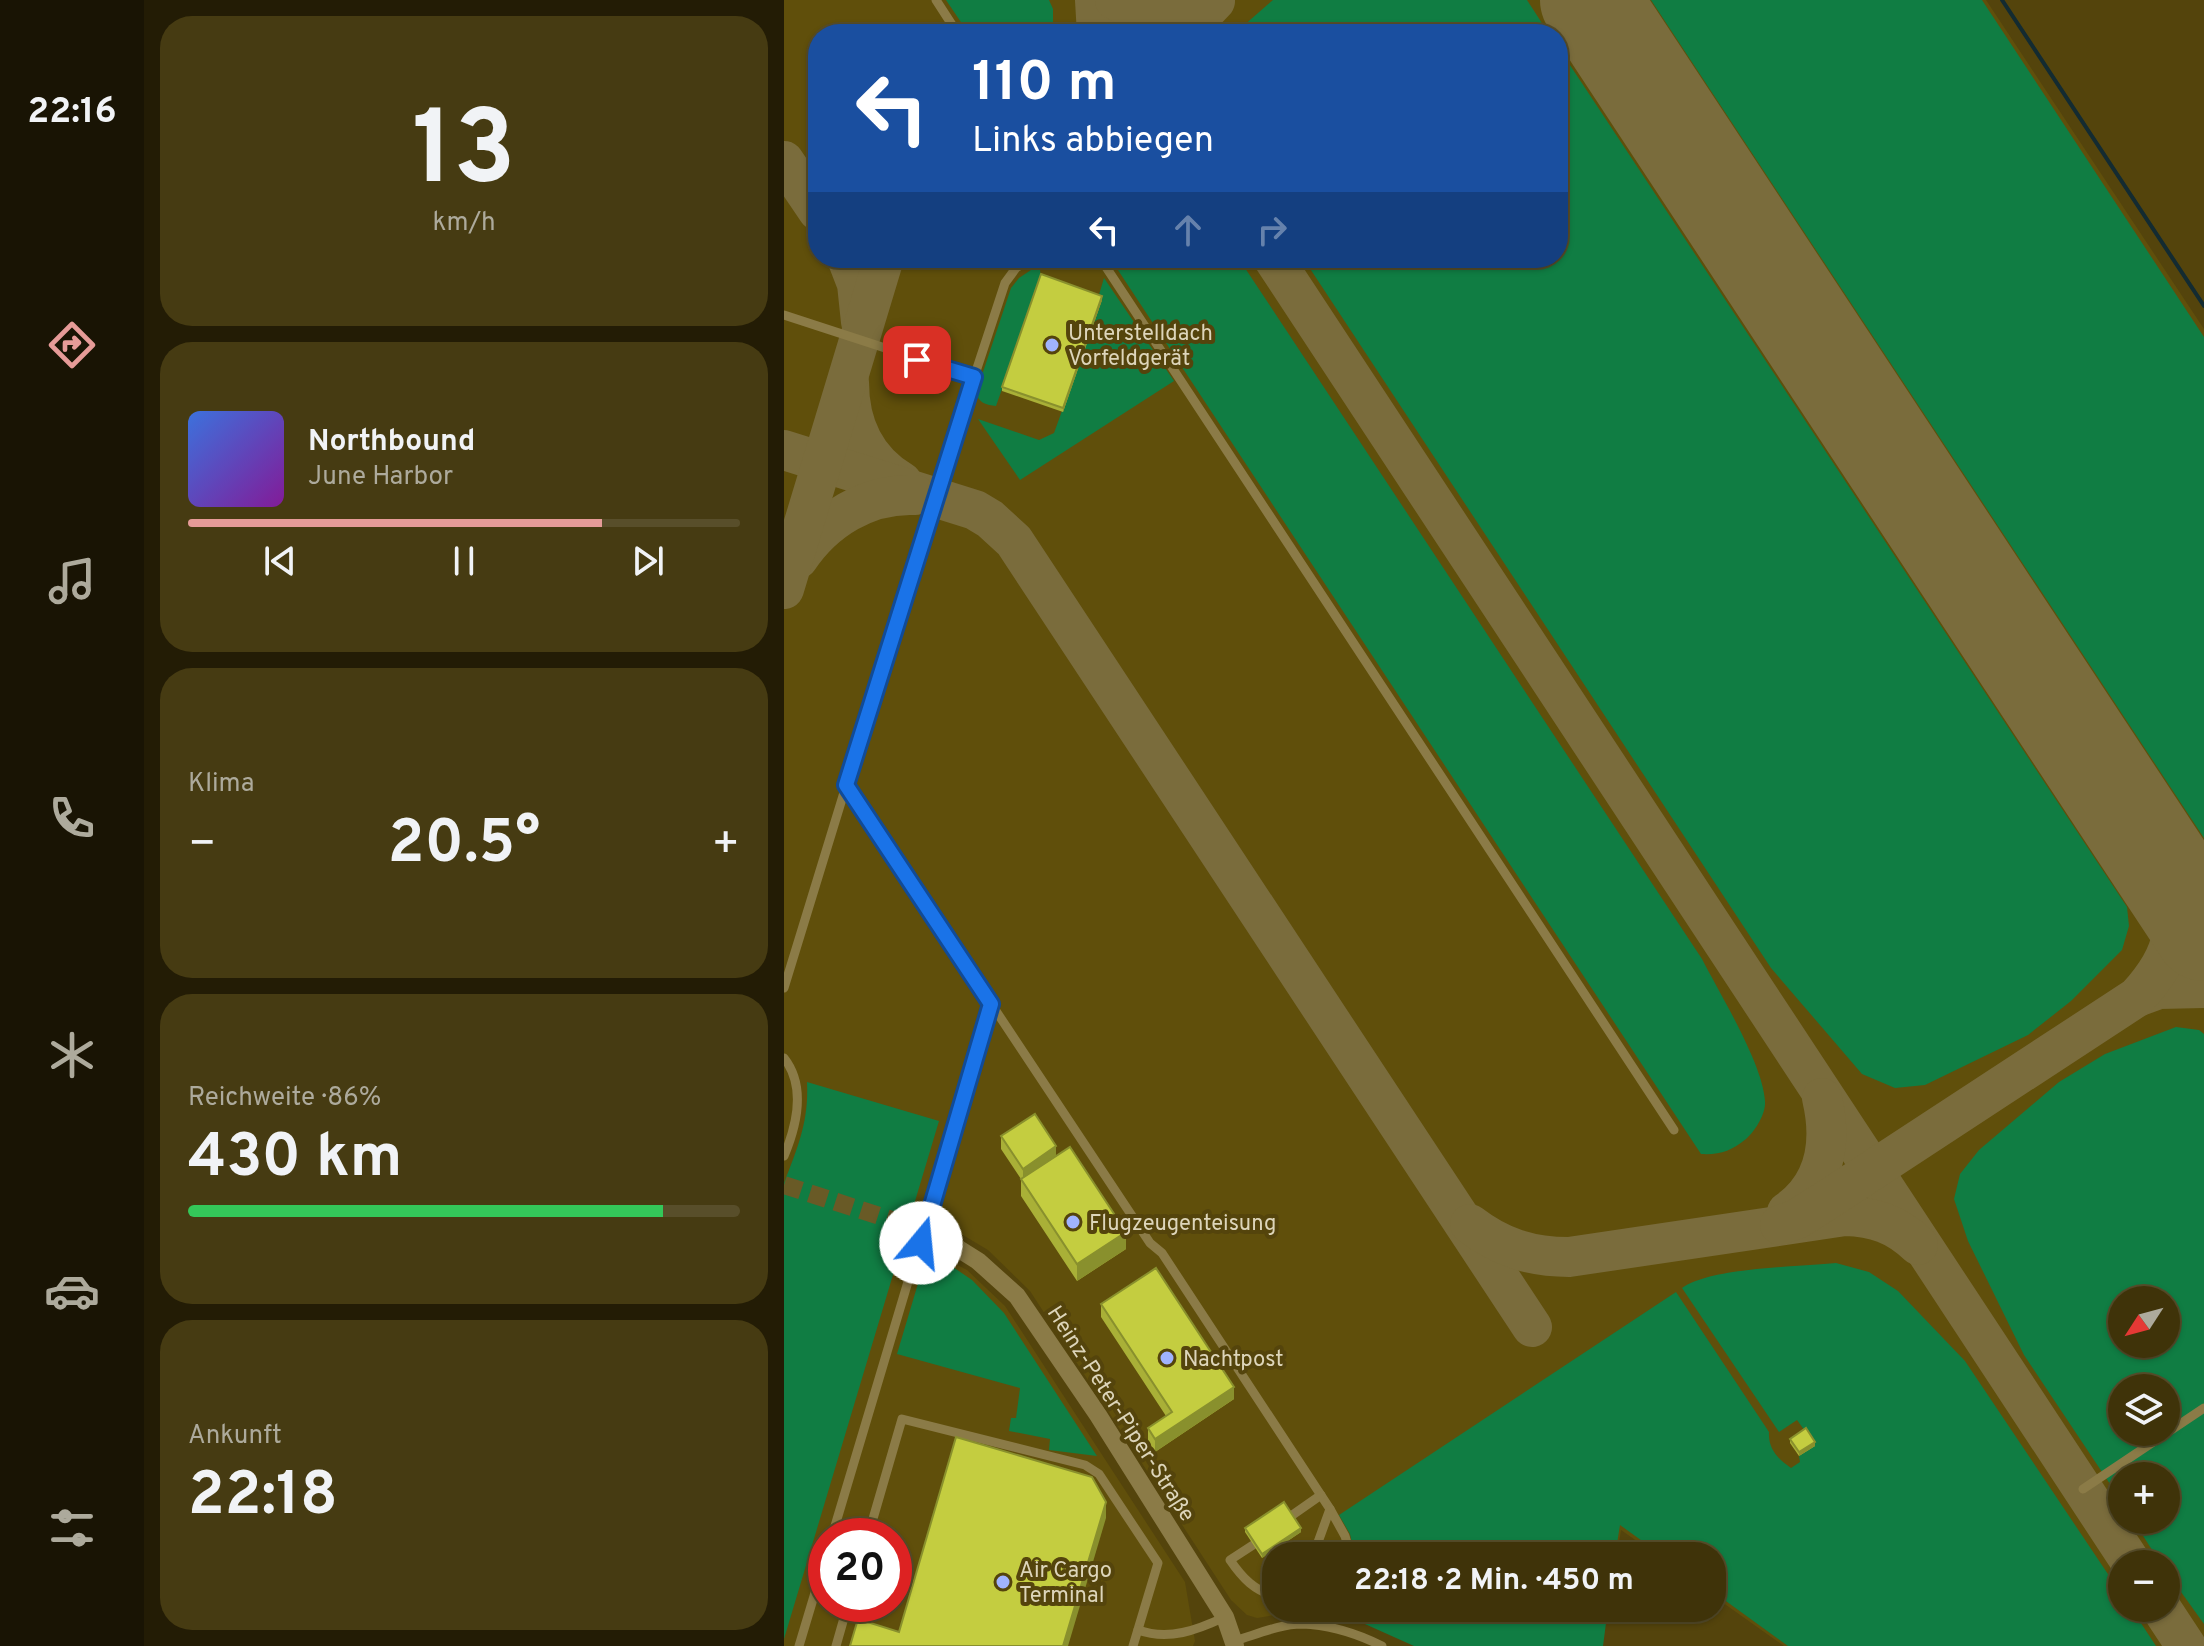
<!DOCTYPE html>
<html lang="de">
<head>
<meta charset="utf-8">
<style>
  :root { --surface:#3f3309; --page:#463b12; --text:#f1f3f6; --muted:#adaa9c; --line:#584e2a; --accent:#e69b98 }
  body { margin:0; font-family:Overpass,sans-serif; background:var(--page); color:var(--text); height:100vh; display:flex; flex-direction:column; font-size:30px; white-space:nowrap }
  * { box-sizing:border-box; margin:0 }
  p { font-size:26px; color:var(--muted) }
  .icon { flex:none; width:44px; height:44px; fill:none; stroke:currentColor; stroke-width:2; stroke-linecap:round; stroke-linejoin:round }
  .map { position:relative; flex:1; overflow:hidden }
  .drawer { display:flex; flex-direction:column; gap:16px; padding:16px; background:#231c05; width:640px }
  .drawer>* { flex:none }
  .banner { position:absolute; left:24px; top:24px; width:760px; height:244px; border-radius:32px; box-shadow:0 2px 6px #0004,0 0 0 2px var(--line); background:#1a4fa0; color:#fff; overflow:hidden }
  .needle { width:52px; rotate:234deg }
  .buttons { position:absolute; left:1324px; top:1286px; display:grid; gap:16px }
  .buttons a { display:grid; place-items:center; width:72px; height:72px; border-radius:50%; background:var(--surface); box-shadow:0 2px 6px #0004,0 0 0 2px var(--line); font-size:40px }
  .speed { position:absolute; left:24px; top:1518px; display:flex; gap:16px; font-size:40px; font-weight:700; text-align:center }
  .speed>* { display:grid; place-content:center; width:104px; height:104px; border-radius:50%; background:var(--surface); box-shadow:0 2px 6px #0004,0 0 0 2px var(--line); line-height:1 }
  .speed .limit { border:12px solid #d22; background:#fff; color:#111 }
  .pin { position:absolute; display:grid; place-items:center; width:68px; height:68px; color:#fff; margin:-34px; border-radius:16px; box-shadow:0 4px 12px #0006 }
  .me { position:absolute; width:88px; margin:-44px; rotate:17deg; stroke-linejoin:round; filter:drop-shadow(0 0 6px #0008) }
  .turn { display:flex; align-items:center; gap:28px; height:168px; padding:0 32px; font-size:36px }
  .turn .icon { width:104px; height:104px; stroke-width:2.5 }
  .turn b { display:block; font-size:56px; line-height:68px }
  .lanes { display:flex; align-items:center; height:76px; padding:0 32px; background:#0003; justify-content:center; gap:40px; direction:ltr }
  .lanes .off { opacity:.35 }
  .big { font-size:60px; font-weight:700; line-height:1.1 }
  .drawer .card { flex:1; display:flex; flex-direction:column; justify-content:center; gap:12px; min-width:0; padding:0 28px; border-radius:32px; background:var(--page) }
  .drawer .dial { align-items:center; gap:0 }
  .dial b { font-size:104px; line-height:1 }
  .song { display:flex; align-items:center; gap:24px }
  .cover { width:96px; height:96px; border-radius:12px; background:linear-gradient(135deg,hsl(220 70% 55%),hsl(290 70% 35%)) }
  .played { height:8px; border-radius:4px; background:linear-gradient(90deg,var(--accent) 75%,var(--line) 75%) }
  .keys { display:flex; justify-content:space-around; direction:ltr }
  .heat { display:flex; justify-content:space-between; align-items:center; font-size:44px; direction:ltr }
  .charge { height:12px; border-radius:6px; background:linear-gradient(90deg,#34c759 86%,var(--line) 0) }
  .trip { position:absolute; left:478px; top:1542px; width:464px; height:80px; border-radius:32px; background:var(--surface); box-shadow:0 2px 6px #0004,0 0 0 2px var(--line); font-weight:700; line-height:80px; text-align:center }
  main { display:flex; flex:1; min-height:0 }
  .tab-bar { display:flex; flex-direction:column; width:144px; justify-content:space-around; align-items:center; background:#191404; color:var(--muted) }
  .tab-bar .icon { width:56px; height:56px }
  .tab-bar .active { color:var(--accent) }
  .tab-bar b { font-size:36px; color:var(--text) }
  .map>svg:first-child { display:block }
</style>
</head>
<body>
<main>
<nav class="tab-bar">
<b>22:16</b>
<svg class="icon active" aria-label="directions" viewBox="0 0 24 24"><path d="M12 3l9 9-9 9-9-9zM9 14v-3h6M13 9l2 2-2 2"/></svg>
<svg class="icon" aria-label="music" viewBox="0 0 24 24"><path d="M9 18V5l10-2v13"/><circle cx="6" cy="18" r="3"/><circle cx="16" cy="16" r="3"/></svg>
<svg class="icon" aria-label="phone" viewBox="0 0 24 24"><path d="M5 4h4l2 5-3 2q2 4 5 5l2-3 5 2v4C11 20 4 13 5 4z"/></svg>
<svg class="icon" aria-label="climate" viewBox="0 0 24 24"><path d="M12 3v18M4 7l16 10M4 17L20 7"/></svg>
<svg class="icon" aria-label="car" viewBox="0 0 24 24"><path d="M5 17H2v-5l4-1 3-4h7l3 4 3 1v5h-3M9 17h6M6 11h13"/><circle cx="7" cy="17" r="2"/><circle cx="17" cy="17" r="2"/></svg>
<svg class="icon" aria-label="filters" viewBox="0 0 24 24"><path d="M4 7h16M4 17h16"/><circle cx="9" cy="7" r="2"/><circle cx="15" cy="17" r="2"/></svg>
</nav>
<section class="drawer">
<div class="card dial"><b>13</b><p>km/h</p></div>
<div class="card">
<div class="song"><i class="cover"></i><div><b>Northbound</b><p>June Harbor</p></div></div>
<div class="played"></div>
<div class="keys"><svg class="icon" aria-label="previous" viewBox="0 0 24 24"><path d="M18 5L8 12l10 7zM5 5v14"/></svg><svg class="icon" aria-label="pause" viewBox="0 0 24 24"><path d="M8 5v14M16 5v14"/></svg><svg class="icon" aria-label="next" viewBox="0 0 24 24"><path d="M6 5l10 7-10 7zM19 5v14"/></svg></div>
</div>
<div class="card"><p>Klima</p>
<div class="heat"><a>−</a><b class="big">20.5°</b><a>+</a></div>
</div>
<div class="card"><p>Reichweite · 86%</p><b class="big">430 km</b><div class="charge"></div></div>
<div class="card"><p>Ankunft</p><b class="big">22:18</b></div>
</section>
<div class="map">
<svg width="1420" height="1646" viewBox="0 0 1420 1646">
  <rect width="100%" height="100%" fill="#54440c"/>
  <!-- built -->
  <path fill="#604f0b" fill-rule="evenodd" d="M0,0h1202l218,329v1317h-420l-72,-51v-39h-54l-37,-26 -4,26h-341v52h39l-58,10 -10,-3 -16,-15 -201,-309 -42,-41 -47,-28 -12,28 38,20 38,36 180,276 10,59 -2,5h-409zM34,34h740v224h-740zM1338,1300h44v44h-44zM1338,1388h44v44h-44zM1338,1476h44v44h-44zM42,1536h68v68h-68zM1338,1564h44v44h-44z"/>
  <!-- green -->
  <g fill="#107d43" fill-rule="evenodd">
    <polygon points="162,0 265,0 269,9 269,34 185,34"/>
    <polygon points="489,0 743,0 765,34 450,34"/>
    <polygon points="867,0 1198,0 1420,337 1420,838"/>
    <polygon points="774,47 1343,907 1345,926 1338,950 1287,1001 1244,1035 1141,1085 1111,1088 1078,1074 987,968 519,258 774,258"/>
    <path d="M326,258h128l3,4 461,697c18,35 61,105 63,142 1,13 -10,30 -19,38 -15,12 -26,16 -45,15z"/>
    <path d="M250,268l6,2 1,9 -45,127c-10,-1 -17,-3 -20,-13l35,-105 8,-10z"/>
    <polygon points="320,278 390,381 236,480 194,419 255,440 270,433 318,300 314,298"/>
    <path d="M1392,1027l23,3 5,4v590l-38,-53v-7h-5l-28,-44h33v-44h-44v26l-98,-147 -56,-114 -14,-42 6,-25 19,-24 80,-68 46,-28zM1338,1300h44v44h-44zM1338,1388h44v44h-44z"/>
    <path d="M23,1082l132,39 -155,518v-456c14,-36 25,-62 23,-101z"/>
    <polygon points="144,1250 188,1280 220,1313 313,1456 265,1450 266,1439 225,1431 227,1418 232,1418 236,1388 113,1354"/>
    <path d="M1052,1263l33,9 29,19 67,70 157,234v13h9l25,38h-368l-76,-55v-35h-49l-43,-31 -5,31h-244l-9,-6 -7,6 -5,-22 -11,-19 337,-223 93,140c-1,17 9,27 22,36l9,-6 -1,-6 16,-11 -18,-25 -18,12 -97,-144c30,-21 115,-21 154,-25z"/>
    <polygon points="595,1608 824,1608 819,1646 630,1646 572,1620 575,1613 594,1621 598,1610"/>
  </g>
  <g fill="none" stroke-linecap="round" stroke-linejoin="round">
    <!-- stream -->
    <polyline stroke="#132b31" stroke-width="4" points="1218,0 1420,306"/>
    <!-- taxiway -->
    <g stroke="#7a6c3c" stroke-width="40">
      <polyline points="311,0 313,34"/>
      <path d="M331,0c33,19 66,16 100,1l-19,20 -8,13"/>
      <polyline points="0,161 34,211"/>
      <polyline points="63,258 73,284 77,322"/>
      <polyline points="489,258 1348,1564"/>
      <path d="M65,382c0,42 16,78 53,100"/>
      <polyline points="0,450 191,510 206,519 230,541 748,1327"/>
      <path d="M14,559c26,-39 69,-66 117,-64"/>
      <polyline points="0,589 100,258"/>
      <polyline points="1353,997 1375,989 1420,988"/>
      <path d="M1003,1212c39,-27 45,-71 35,-114"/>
      <path d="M686,1224c30,23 60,33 99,33l276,-41c30,1 51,8 73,29"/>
      <path d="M996,1225l17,-6 30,-19 310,-203c43,-47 43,-76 22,-134"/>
      <polyline points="1377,1608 1402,1646"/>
    </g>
    <!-- runway -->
    <polyline stroke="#7a6c3c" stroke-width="100" points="806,0 1420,931"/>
    <!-- minor-tunnel -->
    <polyline stroke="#695a26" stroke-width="18" stroke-dasharray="18 9" stroke-linecap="butt" points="0,1185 151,1234"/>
    <!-- service -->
    <g stroke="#8b7b47" stroke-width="9">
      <polyline points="152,0 174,34"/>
      <polyline points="316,258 890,1130"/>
      <polyline points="0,315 190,377"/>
      <polyline points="62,785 366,1243 378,1253 546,1509 561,1536 567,1556"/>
      <polyline points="0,988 151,496 221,283 232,268 248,258"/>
      <path d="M0,1058c22,28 13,67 0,98"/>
      <polyline points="1299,1489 1420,1408"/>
      <polyline points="507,1516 537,1495"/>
      <polyline points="48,1536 207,1004"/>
      <polyline points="84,1536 118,1419 301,1465 315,1474 374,1563 349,1646"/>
      <path d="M469,1545l-23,15c13,19 24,30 46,37"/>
      <polyline points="529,1556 546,1509"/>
      <polyline points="571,1615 574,1608"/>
      <path d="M354,1630c31,11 59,0 87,-13"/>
      <path d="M450,1641c21,-6 46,-17 68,-17 27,1 56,10 80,22"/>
      <polyline points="15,1646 42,1556"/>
      <polyline points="52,1646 64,1604"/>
    </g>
    <!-- minor -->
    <polyline stroke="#8b7b47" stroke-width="18" points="151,1234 194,1261 233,1296 314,1415 441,1617 451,1646"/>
  </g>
  <!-- wall -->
  <g fill="#a9b037">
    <polygon points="318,300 279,412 218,391 218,387"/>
    <polygon points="217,1136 272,1156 342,1249 293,1281 237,1196 237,1179 217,1149"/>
    <polygon points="317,1304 450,1399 371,1452 364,1441 364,1428 382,1416 317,1317"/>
    <polygon points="1006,1439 1031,1446 1015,1456 1006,1443"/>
    <polygon points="461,1528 517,1532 478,1558 461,1532"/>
  </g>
  <!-- shaded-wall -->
  <g fill="#89902d">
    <polygon points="318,296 318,300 279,412 279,408"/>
    <polygon points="272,1146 272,1159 239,1181 239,1169"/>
    <polygon points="342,1232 342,1249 293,1281 293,1264"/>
    <polygon points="450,1387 450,1399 371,1452 371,1439"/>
    <polygon points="1031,1442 1031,1446 1015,1456 1015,1452"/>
    <polygon points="322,1502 322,1518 284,1646 279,1646"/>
    <polygon points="517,1528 517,1532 478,1558 478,1554"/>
  </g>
  <!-- building -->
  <g fill="#c4cd40" stroke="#89902d" stroke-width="2">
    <polygon points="257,274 318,296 279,408 218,387"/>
    <polygon points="251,1114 272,1146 239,1169 217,1136"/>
    <polygon points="286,1147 342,1232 293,1264 237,1179"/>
    <polygon points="372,1268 450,1387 371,1439 364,1428 388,1412 317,1304"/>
    <polygon points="1022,1428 1031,1442 1015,1452 1006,1439"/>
    <polygon points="172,1437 308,1477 322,1502 279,1646 66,1646 74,1619 115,1632"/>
    <polygon points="500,1502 517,1528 478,1554 461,1528"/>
  </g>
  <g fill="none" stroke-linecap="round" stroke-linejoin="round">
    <defs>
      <polyline id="route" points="133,360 190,377 62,785 207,1004 137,1243"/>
    </defs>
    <!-- route casing -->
    <use href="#route" stroke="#114b97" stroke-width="20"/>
    <!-- route -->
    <use href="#route" stroke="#1a73e8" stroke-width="14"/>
  </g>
  <!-- markers -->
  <g fill="#a0b3fd" stroke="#54440c" stroke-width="3">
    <circle cx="268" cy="345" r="8"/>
    <circle cx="289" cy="1222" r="8"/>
    <circle cx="383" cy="1358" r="8"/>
    <circle cx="219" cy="1582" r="8"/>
  </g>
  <g text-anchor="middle" stroke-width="8" stroke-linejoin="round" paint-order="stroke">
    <!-- poi labels -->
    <g font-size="22" fill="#ddd5ba" stroke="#54440c" text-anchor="start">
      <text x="284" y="340">Unterstelldach<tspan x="284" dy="25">Vorfeldgerät</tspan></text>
      <text x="305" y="1230">Flugzeugenteisung</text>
      <text x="399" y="1366">Nachtpost</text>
      <text x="235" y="1577">Air Cargo<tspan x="235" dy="25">Terminal</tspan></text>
    </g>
    <!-- street labels -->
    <g font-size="22" fill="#ddd5ba" stroke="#54440c">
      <text transform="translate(338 1413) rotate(57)" y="8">Heinz-Peter-Piper-Straße</text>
    </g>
  </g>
</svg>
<div class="buttons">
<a><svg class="needle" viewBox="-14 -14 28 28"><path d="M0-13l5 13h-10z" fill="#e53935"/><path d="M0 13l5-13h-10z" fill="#adaa9c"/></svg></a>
<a><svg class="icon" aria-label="layers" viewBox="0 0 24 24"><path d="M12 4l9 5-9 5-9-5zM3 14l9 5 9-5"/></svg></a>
<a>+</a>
<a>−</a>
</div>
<div class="speed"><div class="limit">20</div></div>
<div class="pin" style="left:133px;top:360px;background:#d93025"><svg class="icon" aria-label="arrive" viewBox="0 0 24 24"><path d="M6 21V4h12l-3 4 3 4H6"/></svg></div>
<svg class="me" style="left:137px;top:1243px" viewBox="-20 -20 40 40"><circle r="19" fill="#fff"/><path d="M0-13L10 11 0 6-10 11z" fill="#1a73e8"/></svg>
<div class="trip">22:18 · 2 Min. · 450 m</div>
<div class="banner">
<div class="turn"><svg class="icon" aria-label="left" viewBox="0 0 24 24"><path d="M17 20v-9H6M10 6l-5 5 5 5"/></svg><div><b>110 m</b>Links abbiegen</div></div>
<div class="lanes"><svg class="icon" aria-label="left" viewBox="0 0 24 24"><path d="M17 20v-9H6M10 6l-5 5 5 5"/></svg><svg class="icon off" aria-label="ahead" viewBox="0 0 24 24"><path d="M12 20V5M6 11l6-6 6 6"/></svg><svg class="icon off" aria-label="right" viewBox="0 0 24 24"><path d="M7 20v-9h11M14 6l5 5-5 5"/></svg></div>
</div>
</div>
</main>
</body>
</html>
